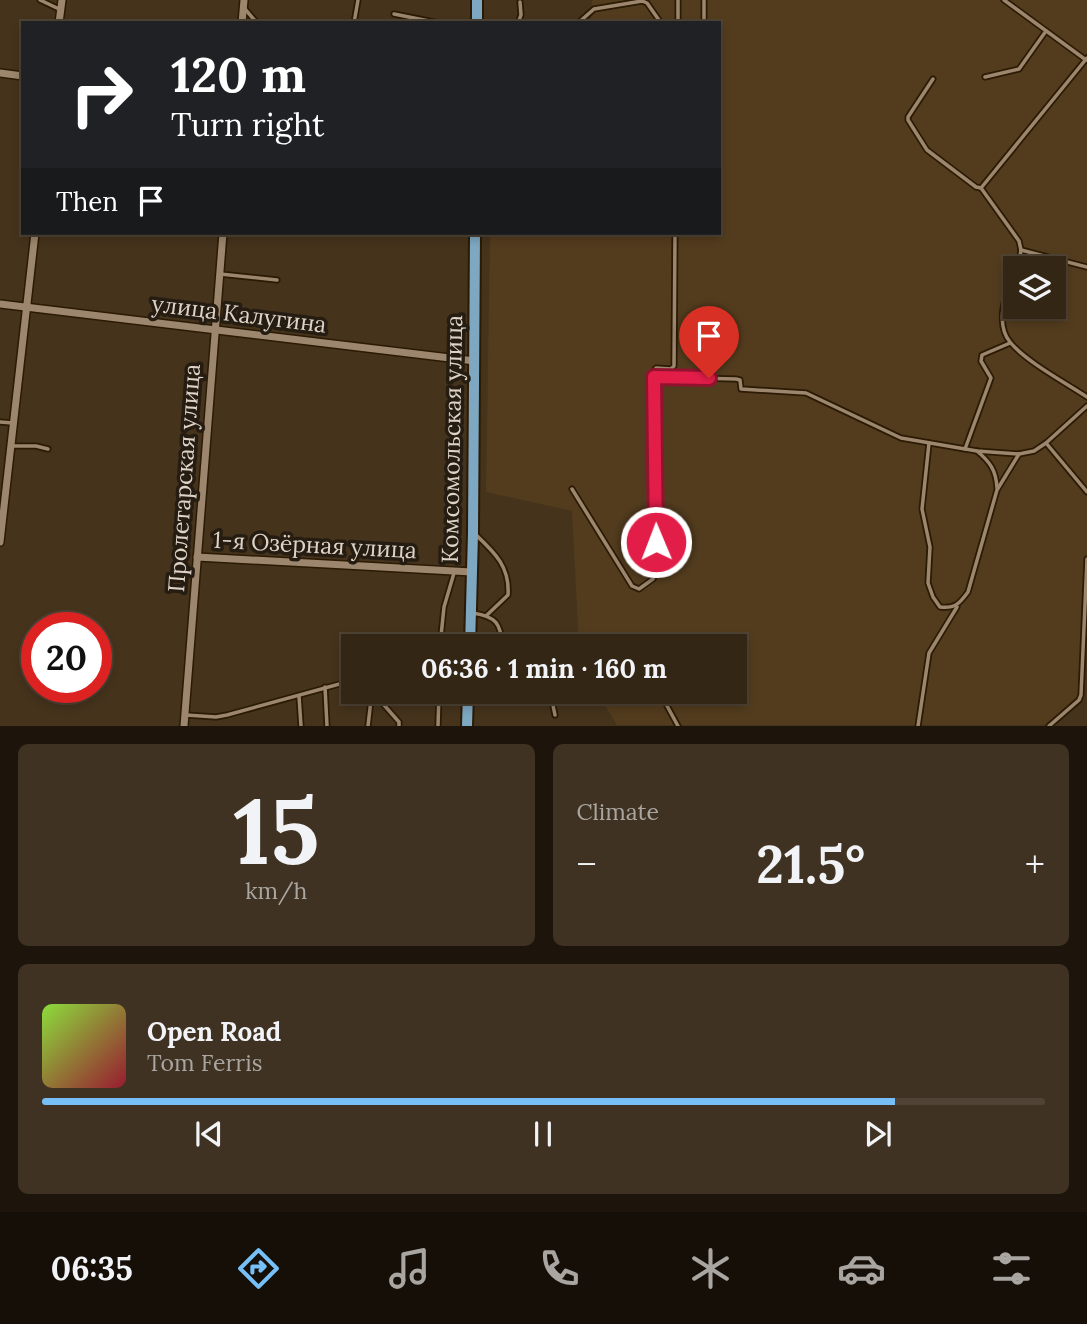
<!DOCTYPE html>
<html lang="en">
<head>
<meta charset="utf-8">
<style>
  :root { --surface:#342615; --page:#3f3222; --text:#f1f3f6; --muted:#a9a5a0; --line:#4e4334; --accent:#76c0f7 }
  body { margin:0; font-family:Lora,serif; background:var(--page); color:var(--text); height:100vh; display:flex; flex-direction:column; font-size:26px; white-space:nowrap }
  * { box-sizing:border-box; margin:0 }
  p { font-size:23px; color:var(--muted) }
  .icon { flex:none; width:38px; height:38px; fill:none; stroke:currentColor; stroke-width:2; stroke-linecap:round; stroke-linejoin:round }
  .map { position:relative; height:726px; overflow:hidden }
  .sheet { display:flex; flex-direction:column; gap:18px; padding:18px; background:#1d150c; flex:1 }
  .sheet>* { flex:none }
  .guide { position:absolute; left:21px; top:21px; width:700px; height:214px; border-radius:0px; box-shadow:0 4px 10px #0003,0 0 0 2px var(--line); background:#202124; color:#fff; overflow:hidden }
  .buttons { position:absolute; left:1003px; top:256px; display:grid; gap:14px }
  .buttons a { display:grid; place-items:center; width:63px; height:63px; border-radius:0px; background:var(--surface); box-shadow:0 4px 10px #0003,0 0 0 2px var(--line); font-size:35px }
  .speed { position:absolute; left:21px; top:612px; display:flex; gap:14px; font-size:35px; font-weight:700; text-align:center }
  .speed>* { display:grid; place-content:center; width:91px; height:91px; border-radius:50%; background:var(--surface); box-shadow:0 4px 10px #0003,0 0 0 2px var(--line); line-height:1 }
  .speed .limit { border:10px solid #d22; background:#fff; color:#111 }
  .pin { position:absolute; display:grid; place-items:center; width:60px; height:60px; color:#fff; margin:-72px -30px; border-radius:50% 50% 50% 0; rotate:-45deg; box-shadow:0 0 7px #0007 }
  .pin .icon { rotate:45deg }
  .me { position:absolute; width:77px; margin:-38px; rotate:359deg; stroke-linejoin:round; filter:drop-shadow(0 0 5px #0008) }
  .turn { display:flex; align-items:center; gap:24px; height:147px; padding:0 35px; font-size:32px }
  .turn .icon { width:91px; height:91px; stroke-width:2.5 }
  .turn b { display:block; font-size:49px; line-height:60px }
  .then { display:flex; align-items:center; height:66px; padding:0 35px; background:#0003; gap:14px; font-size:26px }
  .big { font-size:52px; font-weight:800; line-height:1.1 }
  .sheet .tile { flex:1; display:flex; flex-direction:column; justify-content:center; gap:10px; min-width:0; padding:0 24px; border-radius:10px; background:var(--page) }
  .sheet .dial { align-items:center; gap:0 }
  .dial b { font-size:91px; line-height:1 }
  .song { display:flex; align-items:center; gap:21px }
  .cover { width:84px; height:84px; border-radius:10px; background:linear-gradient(135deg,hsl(90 70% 55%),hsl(350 70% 35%)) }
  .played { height:7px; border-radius:4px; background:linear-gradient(90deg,var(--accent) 85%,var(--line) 85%) }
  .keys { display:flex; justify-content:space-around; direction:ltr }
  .heat { display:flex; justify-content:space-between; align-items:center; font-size:38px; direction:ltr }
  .sheet .tiles { flex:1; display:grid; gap:18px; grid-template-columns:1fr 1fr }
  .tile:last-child { grid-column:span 2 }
  .trip { position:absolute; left:341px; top:634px; width:406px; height:70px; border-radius:0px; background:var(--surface); box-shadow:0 4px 10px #0003,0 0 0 2px var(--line); font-weight:800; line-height:70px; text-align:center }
  .tab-bar { display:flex; height:112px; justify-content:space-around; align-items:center; background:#150f08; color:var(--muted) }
  .tab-bar .icon { width:49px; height:49px }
  .tab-bar .selected { color:var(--accent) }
  .tab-bar b { font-size:32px; color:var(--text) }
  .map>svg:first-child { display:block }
</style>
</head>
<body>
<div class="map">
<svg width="1087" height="726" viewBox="0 0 1087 726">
  <rect width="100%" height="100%" fill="#45331c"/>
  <!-- built -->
  <path fill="#533c1e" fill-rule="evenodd" d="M592,0h495v592l-4,107 -30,26h-436l-21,-34h139v-45h-156l-7,-135 -86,-19 4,-259h229v-210h-128zM1015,268h39v38h-39z"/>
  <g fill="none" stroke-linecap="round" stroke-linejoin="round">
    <defs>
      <g id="service">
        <polyline points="40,0 59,9"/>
        <polyline points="1004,0 1086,60"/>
        <polyline points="245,9 257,23"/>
        <polyline points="394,14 439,23"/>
        <polyline points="354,23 358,0"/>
        <polyline points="518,23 521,15 520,2"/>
        <polyline points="578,23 594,9 642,1 647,3 661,23"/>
        <polyline points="678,23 678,0"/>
        <polyline points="704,23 704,0"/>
        <polyline points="985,77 1019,69 1046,31"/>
        <polyline points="933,79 908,117 908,120 927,150 976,187 981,188 1087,58"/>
        <polyline points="981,188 1019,241 1021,250 1018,268"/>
        <polyline points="1021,250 1087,267"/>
        <path d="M1015,273c-10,19 -20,51 -5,69 15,19 56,41 77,55"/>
        <polyline points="220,274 277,280"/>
        <polyline points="654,377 736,379 740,380 741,389 806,393 901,438 977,451 1019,454 1034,451 1046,443 1087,406"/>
        <polyline points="0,422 13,423"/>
        <path d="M929,443l-7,66 8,38 -2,36 5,14 7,10c15,2 20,-4 28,-15l29,-102 22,-36"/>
        <polyline points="1046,443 1087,492"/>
        <polyline points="12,446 36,446 48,449"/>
        <polyline points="965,449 991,378 981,361 982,355 1010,343"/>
        <path d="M977,451c13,11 19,19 20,37"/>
        <polyline points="572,489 632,586 639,589 653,579 657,569 654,371 656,368 671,369 674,366 675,233"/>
        <path d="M475,534c19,18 35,32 33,61l-21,20"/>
        <path d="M473,613c24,4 27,10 30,33"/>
        <polyline points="440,646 444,607 454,573"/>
        <polyline points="325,687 327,726"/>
        <polyline points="550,691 555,715"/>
        <polyline points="655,691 666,704 678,726"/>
        <polyline points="299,696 301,726"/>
        <polyline points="384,705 399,722 399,726"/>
        <polyline points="186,715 216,717 227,715 354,680"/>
        <polyline points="368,726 372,691"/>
        <polyline points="438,726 439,691"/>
        <polyline points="918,726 929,653 957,607"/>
        <polyline points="1049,726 1079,700 1081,695 1087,559"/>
      </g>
      <g id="minor">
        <polyline points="59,23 62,0"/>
        <polyline points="242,23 244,0"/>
        <polyline points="0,73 23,76"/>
        <polyline points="0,304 475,361"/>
        <polyline points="0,542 35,233"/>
        <polyline points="197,557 472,572"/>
        <polyline points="184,726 223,233"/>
      </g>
      <g id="primary">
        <polyline points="477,23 477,0"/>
        <polyline points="470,646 473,533 475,233"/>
        <polyline points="467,726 468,691"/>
      </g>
    </defs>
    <!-- service casing -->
    <use href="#service" stroke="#2b1a04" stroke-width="7"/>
    <!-- minor casing -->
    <use href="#minor" stroke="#2b1a04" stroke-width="10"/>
    <!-- primary casing -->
    <use href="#primary" stroke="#2b1a04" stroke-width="14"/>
    <!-- service -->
    <use href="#service" stroke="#9c866d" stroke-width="3.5"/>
    <!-- minor -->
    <use href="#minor" stroke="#9c866d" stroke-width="7"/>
    <!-- primary -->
    <use href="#primary" stroke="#7ea8c2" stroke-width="10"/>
  </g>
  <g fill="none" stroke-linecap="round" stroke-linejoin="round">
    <defs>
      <polyline id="route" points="656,542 654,377 709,378"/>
    </defs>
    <!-- route casing -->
    <use href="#route" stroke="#92132f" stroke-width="18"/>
    <!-- route -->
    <use href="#route" stroke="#e11d48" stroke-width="12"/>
  </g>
  <g text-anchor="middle" stroke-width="7" stroke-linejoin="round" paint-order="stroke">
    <!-- street labels -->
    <g font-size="23" fill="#dfd3c6" stroke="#251c12">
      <text transform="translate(239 314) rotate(7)" y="8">улица Калугина</text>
      <text transform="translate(452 439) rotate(-89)" y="8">Комсомольская улица</text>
      <text transform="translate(184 478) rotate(-86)" y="8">Пролетарская улица</text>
      <text transform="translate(315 545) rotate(3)" y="8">1-я Озёрная улица</text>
    </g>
  </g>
</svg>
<div class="buttons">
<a><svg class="icon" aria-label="layers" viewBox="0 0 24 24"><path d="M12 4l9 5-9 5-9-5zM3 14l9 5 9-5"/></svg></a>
</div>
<div class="speed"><div class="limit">20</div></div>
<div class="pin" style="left:709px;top:378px;background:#d93025"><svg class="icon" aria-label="arrive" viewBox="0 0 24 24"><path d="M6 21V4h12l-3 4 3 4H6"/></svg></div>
<svg class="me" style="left:656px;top:542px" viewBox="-20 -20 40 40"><circle r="17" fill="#e11d48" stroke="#fff" stroke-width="3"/><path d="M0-11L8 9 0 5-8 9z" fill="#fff"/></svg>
<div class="trip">06:36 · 1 min · 160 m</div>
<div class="guide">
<div class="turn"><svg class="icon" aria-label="right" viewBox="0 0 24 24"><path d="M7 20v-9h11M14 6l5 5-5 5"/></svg><div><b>120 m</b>Turn right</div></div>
<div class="then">Then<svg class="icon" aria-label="arrive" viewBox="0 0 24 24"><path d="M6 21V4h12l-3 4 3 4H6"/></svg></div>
</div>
</div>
<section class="sheet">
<div class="tiles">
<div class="tile dial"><b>15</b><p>km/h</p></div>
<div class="tile"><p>Climate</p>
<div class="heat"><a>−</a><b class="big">21.5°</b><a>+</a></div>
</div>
<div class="tile">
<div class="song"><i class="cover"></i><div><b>Open Road</b><p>Tom Ferris</p></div></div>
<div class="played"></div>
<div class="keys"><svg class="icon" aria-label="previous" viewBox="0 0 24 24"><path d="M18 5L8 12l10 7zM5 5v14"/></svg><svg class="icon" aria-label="pause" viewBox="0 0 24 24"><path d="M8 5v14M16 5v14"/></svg><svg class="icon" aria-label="next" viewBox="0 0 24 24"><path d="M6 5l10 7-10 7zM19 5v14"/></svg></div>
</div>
</div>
</section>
<nav class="tab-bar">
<b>06:35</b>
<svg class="icon selected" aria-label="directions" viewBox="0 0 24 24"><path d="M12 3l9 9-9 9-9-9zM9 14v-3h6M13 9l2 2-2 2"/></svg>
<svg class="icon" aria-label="music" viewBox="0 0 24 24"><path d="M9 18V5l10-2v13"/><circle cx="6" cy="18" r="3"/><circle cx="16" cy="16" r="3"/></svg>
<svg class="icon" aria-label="phone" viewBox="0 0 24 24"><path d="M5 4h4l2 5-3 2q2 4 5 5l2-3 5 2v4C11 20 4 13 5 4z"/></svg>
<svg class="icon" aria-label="climate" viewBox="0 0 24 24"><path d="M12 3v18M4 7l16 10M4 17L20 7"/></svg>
<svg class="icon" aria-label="car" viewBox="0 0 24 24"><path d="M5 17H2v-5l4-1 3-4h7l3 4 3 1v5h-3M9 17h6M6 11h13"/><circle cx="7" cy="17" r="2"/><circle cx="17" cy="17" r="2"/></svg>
<svg class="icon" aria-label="filters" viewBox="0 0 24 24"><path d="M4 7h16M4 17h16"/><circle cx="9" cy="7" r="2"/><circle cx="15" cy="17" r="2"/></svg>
</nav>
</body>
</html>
